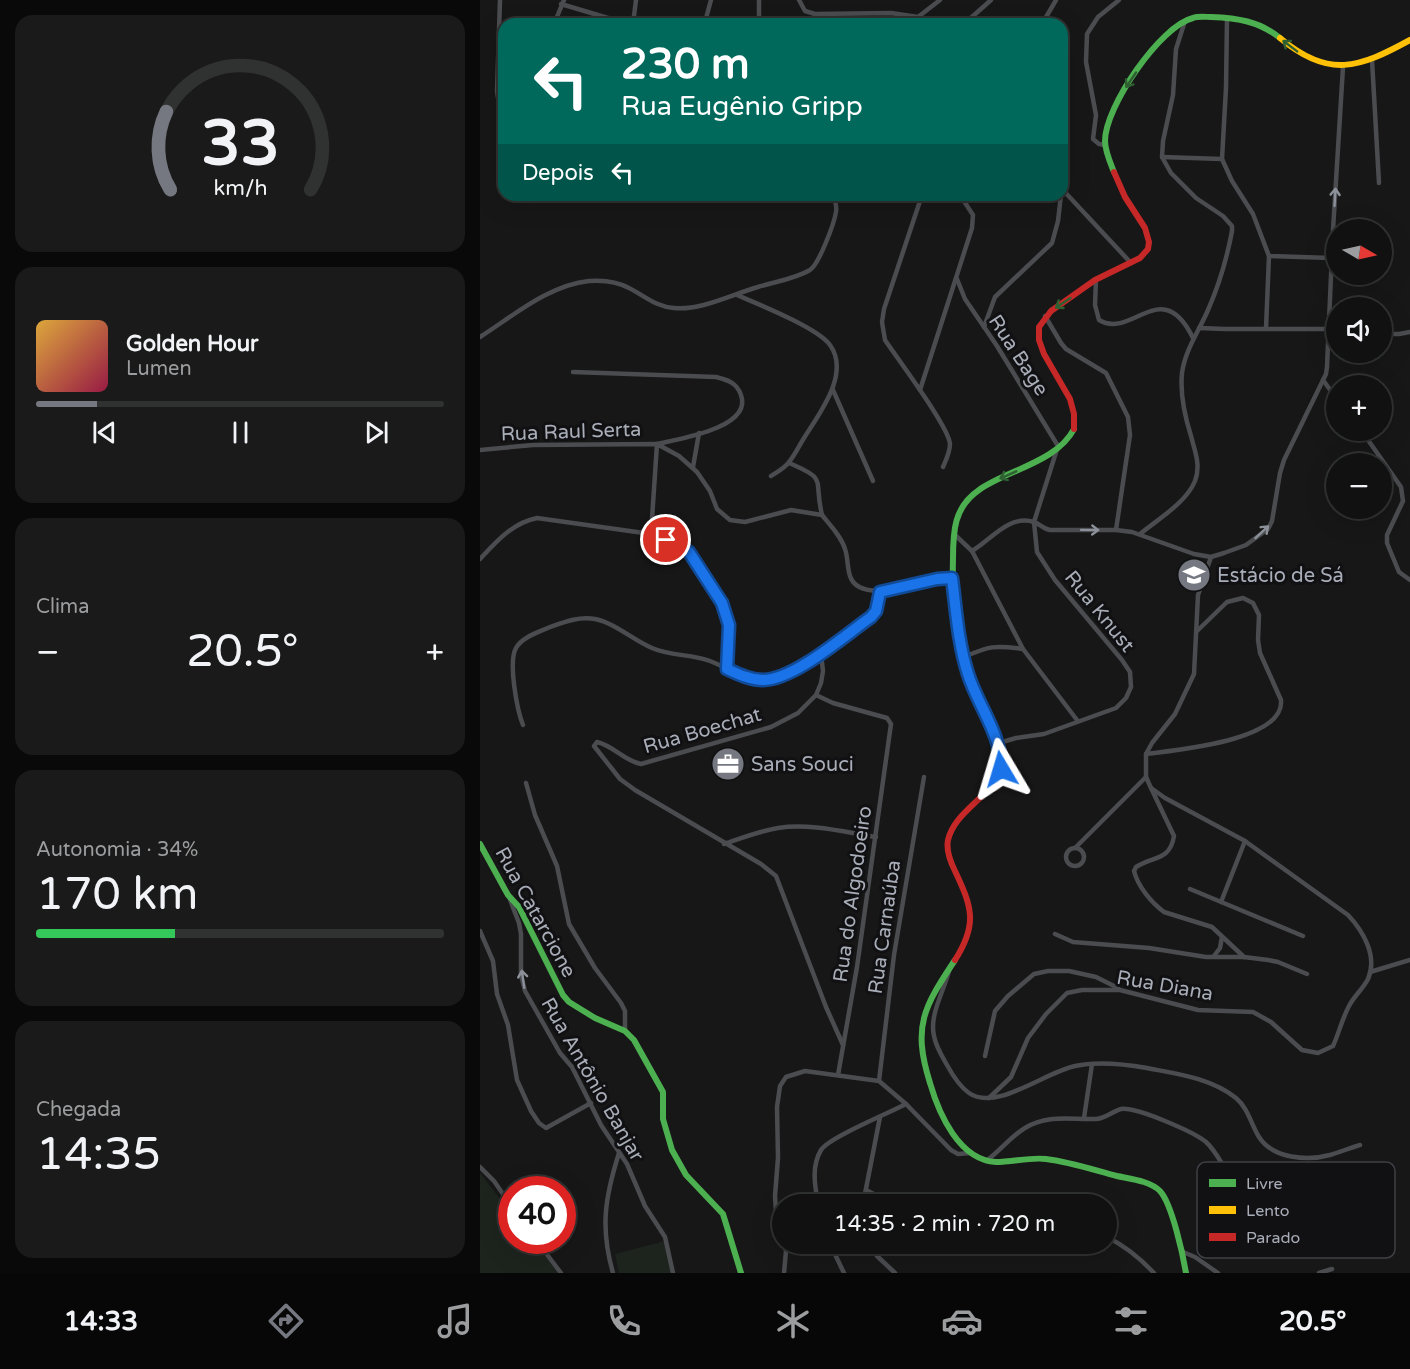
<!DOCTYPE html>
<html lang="pt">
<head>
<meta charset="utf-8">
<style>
  :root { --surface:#111; --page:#1a1a1a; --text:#f1f3f6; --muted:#9c9d9f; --line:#303131; --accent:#757880 }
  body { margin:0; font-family:"Varela Round",sans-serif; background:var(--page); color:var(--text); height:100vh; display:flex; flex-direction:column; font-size:22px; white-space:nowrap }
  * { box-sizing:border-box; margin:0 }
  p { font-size:20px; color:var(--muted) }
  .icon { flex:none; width:33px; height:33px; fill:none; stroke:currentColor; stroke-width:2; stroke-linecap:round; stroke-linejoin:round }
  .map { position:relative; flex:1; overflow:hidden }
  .panel { display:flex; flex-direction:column; gap:15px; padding:15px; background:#090909; width:480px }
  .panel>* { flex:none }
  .hud { position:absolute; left:18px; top:18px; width:570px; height:183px; border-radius:18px; box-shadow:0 6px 24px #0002,0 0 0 2px var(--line); background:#00695c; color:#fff; overflow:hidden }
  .needle { width:39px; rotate:99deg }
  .tools { position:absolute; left:846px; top:219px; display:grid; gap:12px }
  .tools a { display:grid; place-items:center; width:66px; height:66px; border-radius:50%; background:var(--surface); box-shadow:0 6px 24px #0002,0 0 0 2px var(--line); font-size:30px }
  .speed { position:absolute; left:18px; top:1176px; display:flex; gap:12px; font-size:30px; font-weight:700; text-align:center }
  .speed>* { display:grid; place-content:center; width:78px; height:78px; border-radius:50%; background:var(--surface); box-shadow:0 6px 24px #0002,0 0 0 2px var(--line); line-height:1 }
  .speed .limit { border:9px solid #d22; background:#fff; color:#111 }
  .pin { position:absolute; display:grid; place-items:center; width:51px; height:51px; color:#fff; margin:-26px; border:3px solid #fff; border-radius:50%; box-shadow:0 2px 6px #0007 }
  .me { position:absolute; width:66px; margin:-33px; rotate:353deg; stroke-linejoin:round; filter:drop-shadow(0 0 4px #0008) }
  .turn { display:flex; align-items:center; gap:21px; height:126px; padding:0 24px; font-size:27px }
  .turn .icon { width:78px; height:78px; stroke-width:2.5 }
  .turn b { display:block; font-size:42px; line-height:51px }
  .then { display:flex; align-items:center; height:57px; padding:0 24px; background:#0003; gap:12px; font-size:22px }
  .big { font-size:45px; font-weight:600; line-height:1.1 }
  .panel .widget { flex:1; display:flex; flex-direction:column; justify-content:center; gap:9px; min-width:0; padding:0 21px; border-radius:18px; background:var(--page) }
  .panel .dial { align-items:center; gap:0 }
  .dial svg { height:156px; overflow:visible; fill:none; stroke:var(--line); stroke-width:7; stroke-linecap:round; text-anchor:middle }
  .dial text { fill:var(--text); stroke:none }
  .song { display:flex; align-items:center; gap:18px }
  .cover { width:72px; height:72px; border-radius:9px; background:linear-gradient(135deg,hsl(40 70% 55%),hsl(340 70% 35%)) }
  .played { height:6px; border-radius:3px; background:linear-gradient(90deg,var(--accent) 15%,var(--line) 15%) }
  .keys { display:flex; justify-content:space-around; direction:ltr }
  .heat { display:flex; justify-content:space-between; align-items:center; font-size:33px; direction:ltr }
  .charge { height:9px; border-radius:4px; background:linear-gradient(90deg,#34c759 34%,var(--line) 0) }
  .trip { position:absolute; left:292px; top:1194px; width:345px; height:60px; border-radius:30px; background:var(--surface); box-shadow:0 6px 24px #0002,0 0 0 2px var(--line); font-weight:600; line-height:60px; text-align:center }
  .dock { display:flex; height:96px; justify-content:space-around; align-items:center; background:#070707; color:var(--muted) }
  .dock .icon { width:42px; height:42px }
  .dock .current { color:var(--accent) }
  .dock b { font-size:27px; color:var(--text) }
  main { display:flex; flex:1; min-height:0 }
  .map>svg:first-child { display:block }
</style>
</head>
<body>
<main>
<section class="panel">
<div class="widget dial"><svg viewBox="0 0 100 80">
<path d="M14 69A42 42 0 1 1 86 69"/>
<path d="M14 69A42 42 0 0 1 12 29" stroke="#757880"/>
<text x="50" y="56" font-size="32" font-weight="700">33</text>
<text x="50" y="72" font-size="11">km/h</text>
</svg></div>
<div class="widget">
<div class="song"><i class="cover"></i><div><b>Golden Hour</b><p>Lumen</p></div></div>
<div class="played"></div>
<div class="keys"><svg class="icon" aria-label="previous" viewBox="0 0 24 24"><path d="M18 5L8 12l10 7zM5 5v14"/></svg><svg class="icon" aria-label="pause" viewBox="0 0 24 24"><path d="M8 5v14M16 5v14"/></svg><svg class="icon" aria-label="next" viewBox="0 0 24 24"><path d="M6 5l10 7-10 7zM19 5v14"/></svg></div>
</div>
<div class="widget"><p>Clima</p>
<div class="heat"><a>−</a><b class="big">20.5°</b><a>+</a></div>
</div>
<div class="widget"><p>Autonomia · 34%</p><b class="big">170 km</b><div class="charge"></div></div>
<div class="widget"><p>Chegada</p><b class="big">14:35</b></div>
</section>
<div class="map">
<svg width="930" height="1273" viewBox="0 0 930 1273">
  <rect width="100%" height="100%" fill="#171717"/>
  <!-- green -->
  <g fill="#1d241e">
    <polygon points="0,1173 31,1213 32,1240 53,1241 79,1273 0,1273"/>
    <polygon points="185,1241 192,1273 139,1273 135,1254"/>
  </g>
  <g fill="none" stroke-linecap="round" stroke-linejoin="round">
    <!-- street -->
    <g stroke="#4b4c50" stroke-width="4.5">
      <polyline points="20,0 17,91 18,98 24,106"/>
      <polyline points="319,0 325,11 335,14 411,13 438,17 460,0"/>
      <polyline points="81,4 148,24"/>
      <polyline points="747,18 746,88 742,159 752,181 773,214 789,256 851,258"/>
      <polyline points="225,22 231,0"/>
      <polyline points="74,24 84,0"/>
      <polyline points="153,24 156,0"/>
      <polyline points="279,24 279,0"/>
      <polyline points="484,24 511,0"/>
      <polyline points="562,24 576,0"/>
      <polyline points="892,60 899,183"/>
      <polyline points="625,145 619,144 613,139 616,115 606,62 607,34 618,17 639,0"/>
      <polyline points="682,157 742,159"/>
      <polyline points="582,189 651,263"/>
      <polyline points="53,195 54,201"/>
      <path d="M442,195l-38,114 -2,13 3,18c12,18 64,87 65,104 0,8 -4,16 -7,23"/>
      <polyline points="153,197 154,195"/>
      <polyline points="477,279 485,299 517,346 578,446 554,522 557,552 575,580 642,660 650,672 651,687 646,698 636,708 564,734 536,738 519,743"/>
      <path d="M616,279l-1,26 4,15c33,20 63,-46 94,18"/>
      <path d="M257,295c21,9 81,33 93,50 21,29 -12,70 -26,93 -5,8 -9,17 -15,24 -4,6 -12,10 -18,14"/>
      <polyline points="565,316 581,343 586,349 626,373 648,417 650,435 636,530"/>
      <polyline points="504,327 515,297 572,243 578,221 581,195"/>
      <polyline points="719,328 745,329 848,329 856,332"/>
      <polyline points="786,328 789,256"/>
      <polyline points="902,334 919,334 930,332"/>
      <path d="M0,337c33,-21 69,-52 109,-56 13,-1 29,1 40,7 16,8 27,19 45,20 26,3 59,-14 84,-21 16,-5 37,-8 52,-17 9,-6 24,-46 26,-58 1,-6 -1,-12 -4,-17"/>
      <path d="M93,372l143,5c12,3 21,6 25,18 12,33 -63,44 -84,49"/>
      <polyline points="843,380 856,398"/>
      <polyline points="353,390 393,481"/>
      <polyline points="440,390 492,228 493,215 480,195"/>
      <polyline points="881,430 921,487 923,501 907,535 907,543 919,572 930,580"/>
      <path d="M0,450l53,-5 124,-1 22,12 18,16 13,19 7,18 13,11 15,2 46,-12 31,5c8,10 19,21 23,34 3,8 2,18 5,27 10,31 78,4 102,1"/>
      <path d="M309,463c40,17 24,15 33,52"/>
      <polyline points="213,467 219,433"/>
      <polyline points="171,534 177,444"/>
      <polyline points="474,534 492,551 543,649 597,720"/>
      <path d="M660,534c18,-15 46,-31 55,-53 6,-16 0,-29 -4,-45 -6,-19 -11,-43 -9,-63 3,-23 17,-42 26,-63 11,-25 19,-52 24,-79v-5l-9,-10 -27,-18 -25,-25 -9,-16 1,-16 10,-46 3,-46 9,-28"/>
      <path d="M492,551c19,-11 37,-37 62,-29 6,2 9,7 16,8h66l16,2 62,22 17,3 13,-4 22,-8 22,-16 4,-8 8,-48 4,-13 42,-86 1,-7 6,-137 10,-163"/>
      <path d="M0,559c16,-17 32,-36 57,-41l114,16 30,12 8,6 6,7 31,54 3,12v23l-2,21"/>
      <path d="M341,654l2,17 -2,12 -5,12 -18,18 -27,14 -130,37c-17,-3 -27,-18 -44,-22l-3,4 26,33 15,11 126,74 15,12 50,131 17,38"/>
      <path d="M484,657c25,-11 31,-12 59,-8"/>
      <polyline points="336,695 353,703 407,718 411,724 377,967 358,1075"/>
      <path d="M43,725c-6,-15 -15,-63 -7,-77 6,-11 23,-16 34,-21 14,-5 29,-11 45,-8 20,4 38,21 57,29 18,8 39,6 58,13 16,6 33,18 51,19 31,1 84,-45 110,-63l4,-6 5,-19"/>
      <path d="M666,754c29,-4 139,-13 135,-54l-21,-47 -2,-13 1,-25 -6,-12 -10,-5 -16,4 -30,29"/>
      <polyline points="46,783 55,815 77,866 89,924 115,968 141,1003 145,1011 145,1031"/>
      <path d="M671,788l23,48c-4,25 -21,20 -38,31l-2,4c4,16 18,32 30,41l48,15 32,30"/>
      <path d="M244,844c18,-6 35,-13 54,-16 32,-5 66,4 98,9"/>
      <polyline points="595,848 666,777"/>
      <circle cx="595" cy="857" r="9"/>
      <polyline points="710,889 823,936"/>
      <polyline points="29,897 39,923 41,934 41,975 45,991 80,1053 92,1067 121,1125 147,1164 165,1206 185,1237 193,1273"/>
      <polyline points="741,902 765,841"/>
      <polyline points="0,931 13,961 17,994 28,1025 37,1080 51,1111 59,1123 66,1128 111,1103"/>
      <polyline points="575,934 593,942 669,948 726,957 764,957 788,960 798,962 827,974"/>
      <polyline points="734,956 740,948 742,937"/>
      <path d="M469,971c-5,20 -20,44 -15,65 2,11 8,20 13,29 6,11 12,21 22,28 27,19 76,-21 106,-27 23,-5 49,-2 72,2 31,6 64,10 89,30 12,10 15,26 23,39 14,22 49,24 71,18 10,-3 20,-7 30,-10"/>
      <polyline points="890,972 930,960"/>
      <polyline points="505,1056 515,1011 528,996 554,974 568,971 589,971 616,977 638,988"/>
      <polyline points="399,1081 414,955 444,777"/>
      <path d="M509,1098l22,-21 17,-39 18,-24 21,-21 15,-3h38l78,20 55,2 18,10 31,28 16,3 15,-7c6,-13 9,-27 16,-40 5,-10 14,-17 19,-27 10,-23 -5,-48 -20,-64l-103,-74 -80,-43 -14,-10 -5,-11v-23l6,-11 23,-29 19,-40 4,-79 13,-38"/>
      <polyline points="604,1118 612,1064"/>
      <path d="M506,1161c14,-10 24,-24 39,-33 23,-14 46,-8 71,-9 9,0 17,-8 25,-10 16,-2 73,23 85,33 12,11 17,26 27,38 9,10 62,48 75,51 25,5 52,-10 75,-17"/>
      <polyline points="0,1167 14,1181 32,1207"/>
      <polyline points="386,1190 413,1204"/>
      <path d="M338,1204c-3,-18 -7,-37 3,-54 7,-12 68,-37 85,-46"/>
      <polyline points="383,1204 400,1117"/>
      <polyline points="303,1237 296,1212 295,1196 298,1158 297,1107 300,1086 306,1077 325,1071 399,1081 426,1104 471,1150 478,1154 490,1153"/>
      <path d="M627,1237c18,9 33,21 47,36"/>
      <polyline points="56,1240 81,1273"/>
      <polyline points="350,1244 364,1273"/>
      <polyline points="388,1244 397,1256 415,1273"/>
      <path d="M489,1244c16,6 33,6 50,4"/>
      <polyline points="703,1252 715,1257 738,1273"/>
      <path d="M133,1273c-13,-45 -8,-76 6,-120"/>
      <polyline points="304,1273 306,1251 304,1244"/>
      <polyline points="839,1273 852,1269"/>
    </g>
    <!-- fast -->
    <g stroke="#4caf50" stroke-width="6">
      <path d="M634,172c-4,-10 -9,-21 -9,-31 0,-34 55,-115 88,-123 5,-2 12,-1 18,-1 26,1 48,4 69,21"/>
      <path d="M516,739c-30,-55 -45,-117 -43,-180 0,-28 1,-52 26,-69 28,-20 78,-28 95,-61"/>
      <polyline points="0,844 28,895 39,907 83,995 89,1002 115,1018 145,1031 154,1040 183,1092 183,1119 192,1150 206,1175 243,1214 261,1273"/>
      <path d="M475,960c-31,47 -43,66 -25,123 9,31 29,77 66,79 17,0 34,-5 50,-3 24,3 48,11 71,17 14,3 33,5 43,15 12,13 23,64 26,82"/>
    </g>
    <!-- slow -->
    <path stroke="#ffc107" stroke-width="6" d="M800,38c49,41 79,30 130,2"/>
    <!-- jam -->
    <g stroke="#c62828" stroke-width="6">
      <polyline points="594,429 594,414 590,399 564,354 559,340 559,327 571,311 615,280 660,258 668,249 669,242 665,228 645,197 634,172"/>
      <path d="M475,960c23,-36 17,-53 0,-89 -5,-10 -9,-21 -7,-31 9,-39 72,-51 48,-101"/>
    </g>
  </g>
  <!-- one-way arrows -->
  <defs><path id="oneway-shaft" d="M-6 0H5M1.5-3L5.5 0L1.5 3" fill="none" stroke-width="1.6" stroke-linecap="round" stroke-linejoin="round" transform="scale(1.5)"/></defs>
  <g stroke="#2e6032">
    <use href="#oneway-shaft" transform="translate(810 46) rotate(-143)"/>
    <use href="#oneway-shaft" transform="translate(651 80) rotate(124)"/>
    <use href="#oneway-shaft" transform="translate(583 303) rotate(147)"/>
    <use href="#oneway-shaft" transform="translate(528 475) rotate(156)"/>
  </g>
  <g stroke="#8c9099">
    <use href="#oneway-shaft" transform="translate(855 197) rotate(-87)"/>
    <use href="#oneway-shaft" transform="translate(610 530) rotate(1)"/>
    <use href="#oneway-shaft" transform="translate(782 532) rotate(-43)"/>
    <use href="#oneway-shaft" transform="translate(43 979) rotate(-98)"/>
  </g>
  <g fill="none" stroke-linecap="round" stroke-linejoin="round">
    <defs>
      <path id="route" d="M186,540l23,12 33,51 7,22 -2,44c11,5 23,11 36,11 31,0 82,-45 108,-63l5,-6 4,-19 57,-13 15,-1c4,31 6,65 16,96 10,32 34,61 33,95"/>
    </defs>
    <!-- route casing -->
    <use href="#route" stroke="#114b97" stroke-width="15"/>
    <!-- route -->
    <use href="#route" stroke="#1a73e8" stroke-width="10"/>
  </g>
  <!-- icons -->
  <defs>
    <symbol id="university-disc" viewBox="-11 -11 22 22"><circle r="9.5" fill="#757880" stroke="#111113"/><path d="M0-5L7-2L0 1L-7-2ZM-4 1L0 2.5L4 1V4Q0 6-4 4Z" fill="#fff"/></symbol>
    <symbol id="office-disc" viewBox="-11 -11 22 22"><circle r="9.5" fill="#757880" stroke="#111113"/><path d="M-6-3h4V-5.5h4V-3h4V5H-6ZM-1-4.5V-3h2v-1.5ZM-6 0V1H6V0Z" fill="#fff"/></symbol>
  </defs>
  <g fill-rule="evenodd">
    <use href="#university-disc" x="695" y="556" width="38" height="38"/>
    <use href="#office-disc" x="229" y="745" width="38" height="38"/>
  </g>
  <g text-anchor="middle" stroke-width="6" stroke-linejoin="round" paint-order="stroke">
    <!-- street labels -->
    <g font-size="20" fill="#a8adb8" stroke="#111113">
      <text transform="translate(539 355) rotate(57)" y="7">Rua Bage</text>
      <text transform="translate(91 431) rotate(-2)" y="7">Rua Raul Serta</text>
      <text transform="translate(620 611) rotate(51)" y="7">Rua Knust</text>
      <text transform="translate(222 730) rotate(-16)" y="7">Rua Boechat</text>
      <text transform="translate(372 894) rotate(-82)" y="7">Rua do Algodoeiro</text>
      <text transform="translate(56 912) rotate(61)" y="7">Rua Catarcione</text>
      <text transform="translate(404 927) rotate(-82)" y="7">Rua Carnaúba</text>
      <text transform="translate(685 985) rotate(10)" y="7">Rua Diana</text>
      <text transform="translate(113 1079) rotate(60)" y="7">Rua Antônio Banjar</text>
    </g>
    <!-- poi labels -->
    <g font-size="20" fill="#a8adb8" stroke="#111113" text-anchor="start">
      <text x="737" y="582">Estácio de Sá</text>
      <text x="271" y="771">Sans Souci</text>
    </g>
  </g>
  <!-- legend -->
  <rect x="717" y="1162" width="198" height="96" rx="9" fill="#111113" stroke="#3e4045" stroke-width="1.5"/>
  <rect x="729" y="1179" width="27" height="8" fill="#4caf50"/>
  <rect x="729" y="1206" width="27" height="8" fill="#ffc107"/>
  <rect x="729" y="1233" width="27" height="8" fill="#c62828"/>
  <g font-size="16" fill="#a8adb8">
    <text x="766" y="1189">Livre</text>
    <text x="766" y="1216">Lento</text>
    <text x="766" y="1243">Parado</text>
  </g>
</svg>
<div class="tools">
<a><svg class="needle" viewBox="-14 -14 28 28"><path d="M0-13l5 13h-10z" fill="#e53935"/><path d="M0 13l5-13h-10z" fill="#9c9d9f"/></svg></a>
<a><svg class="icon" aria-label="sound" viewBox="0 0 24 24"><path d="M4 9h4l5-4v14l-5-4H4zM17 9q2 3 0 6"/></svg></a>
<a>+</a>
<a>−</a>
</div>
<div class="speed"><div class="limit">40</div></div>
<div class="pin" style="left:186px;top:540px;background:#d93025"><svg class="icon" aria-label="arrive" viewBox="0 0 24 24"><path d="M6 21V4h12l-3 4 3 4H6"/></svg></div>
<svg class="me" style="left:521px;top:769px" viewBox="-20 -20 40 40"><path d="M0-17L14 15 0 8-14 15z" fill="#1a73e8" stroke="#fff" stroke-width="4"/></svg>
<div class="trip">14:35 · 2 min · 720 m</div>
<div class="hud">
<div class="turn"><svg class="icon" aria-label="left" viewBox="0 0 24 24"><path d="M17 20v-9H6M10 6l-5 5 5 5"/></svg><div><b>230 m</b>Rua Eugênio Gripp</div></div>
<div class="then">Depois<svg class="icon" aria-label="left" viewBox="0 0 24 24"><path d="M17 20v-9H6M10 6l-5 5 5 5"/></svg></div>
</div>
</div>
</main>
<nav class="dock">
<b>14:33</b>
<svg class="icon current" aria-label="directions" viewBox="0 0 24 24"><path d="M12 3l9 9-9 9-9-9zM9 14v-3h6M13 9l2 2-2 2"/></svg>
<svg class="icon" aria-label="music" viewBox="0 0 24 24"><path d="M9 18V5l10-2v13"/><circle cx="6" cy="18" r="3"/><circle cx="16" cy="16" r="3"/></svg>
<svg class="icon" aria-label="phone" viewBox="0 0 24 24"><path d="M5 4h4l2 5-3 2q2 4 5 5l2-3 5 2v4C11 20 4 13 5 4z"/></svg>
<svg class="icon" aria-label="climate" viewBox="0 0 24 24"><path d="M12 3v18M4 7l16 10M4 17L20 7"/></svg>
<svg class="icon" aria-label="car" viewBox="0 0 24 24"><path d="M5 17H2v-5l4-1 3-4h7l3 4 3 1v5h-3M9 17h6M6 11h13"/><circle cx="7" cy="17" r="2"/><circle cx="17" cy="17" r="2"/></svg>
<svg class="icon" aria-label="filters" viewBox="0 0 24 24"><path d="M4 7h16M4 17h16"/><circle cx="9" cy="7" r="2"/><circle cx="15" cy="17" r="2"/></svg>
<b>20.5°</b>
</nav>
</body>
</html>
